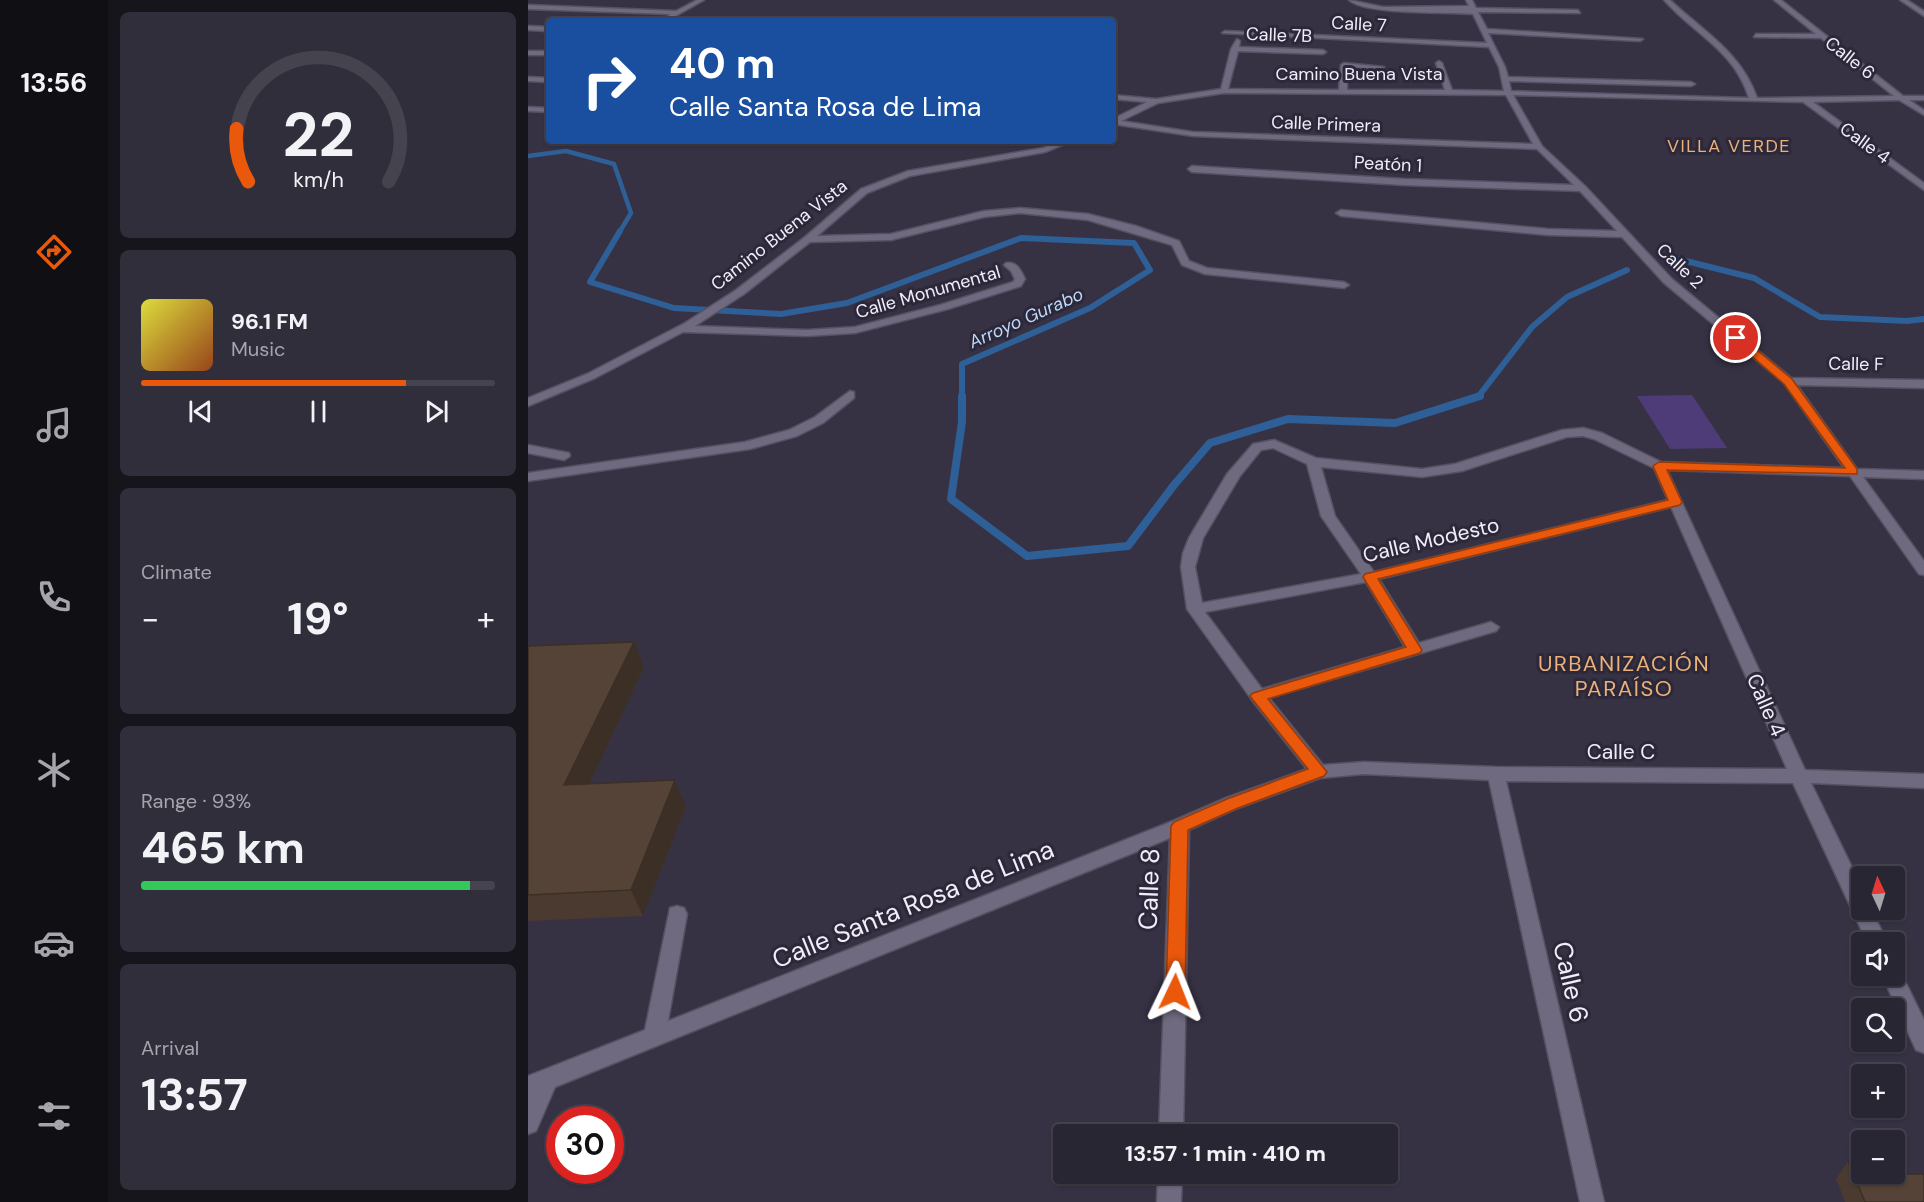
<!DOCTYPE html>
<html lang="en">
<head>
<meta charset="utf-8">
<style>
  :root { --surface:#282633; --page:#302e3b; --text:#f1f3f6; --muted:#a5a5ac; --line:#44434e; --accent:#ea580c }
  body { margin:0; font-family:"DM Sans",sans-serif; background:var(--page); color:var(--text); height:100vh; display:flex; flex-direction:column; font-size:22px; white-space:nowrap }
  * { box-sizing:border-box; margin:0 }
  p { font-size:20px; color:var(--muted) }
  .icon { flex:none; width:33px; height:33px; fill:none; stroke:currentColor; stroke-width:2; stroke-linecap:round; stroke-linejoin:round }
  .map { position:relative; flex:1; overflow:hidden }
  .drawer { display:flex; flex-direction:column; gap:12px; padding:12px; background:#16151c; width:420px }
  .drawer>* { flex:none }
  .hud { position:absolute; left:18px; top:18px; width:570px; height:126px; border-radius:6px; box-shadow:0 2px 4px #0004,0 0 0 2px var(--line); background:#1a4fa0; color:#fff; overflow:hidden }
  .needle { width:39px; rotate:356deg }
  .fabs { position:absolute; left:1323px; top:866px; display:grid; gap:12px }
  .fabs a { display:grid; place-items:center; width:54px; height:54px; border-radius:6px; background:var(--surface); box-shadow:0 2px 4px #0004,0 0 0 2px var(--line); font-size:30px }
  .speed { position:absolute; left:18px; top:1106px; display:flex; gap:12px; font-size:30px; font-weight:700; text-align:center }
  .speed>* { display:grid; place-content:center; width:78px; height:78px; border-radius:50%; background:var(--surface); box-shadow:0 2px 4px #0004,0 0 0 2px var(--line); line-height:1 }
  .speed .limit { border:9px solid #d22; background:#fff; color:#111 }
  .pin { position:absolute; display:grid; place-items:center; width:51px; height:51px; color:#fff; margin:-26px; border:3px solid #fff; border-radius:50%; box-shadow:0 2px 6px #0007 }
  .me { position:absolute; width:66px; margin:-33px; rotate:2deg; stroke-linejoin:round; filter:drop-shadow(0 0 4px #0008) }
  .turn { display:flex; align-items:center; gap:21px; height:126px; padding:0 24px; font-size:27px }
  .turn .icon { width:78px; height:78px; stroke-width:2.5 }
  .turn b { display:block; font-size:42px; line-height:51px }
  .big { font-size:45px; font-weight:700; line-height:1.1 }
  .drawer .tile { flex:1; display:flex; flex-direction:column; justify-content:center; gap:9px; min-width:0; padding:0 21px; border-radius:9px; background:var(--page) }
  .drawer .dial { align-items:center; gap:0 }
  .dial svg { height:156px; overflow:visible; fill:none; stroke:var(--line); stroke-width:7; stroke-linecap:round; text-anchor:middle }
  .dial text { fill:var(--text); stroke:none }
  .song { display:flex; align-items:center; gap:18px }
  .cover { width:72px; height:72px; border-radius:9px; background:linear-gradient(135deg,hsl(60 70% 55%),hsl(20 70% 35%)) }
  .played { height:6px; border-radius:3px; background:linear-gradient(90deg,var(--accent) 75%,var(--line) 75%) }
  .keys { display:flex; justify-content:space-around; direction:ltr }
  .heat { display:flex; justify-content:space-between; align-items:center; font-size:33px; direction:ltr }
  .charge { height:9px; border-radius:4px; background:linear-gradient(90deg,#34c759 93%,var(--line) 0) }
  .trip { position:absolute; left:525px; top:1124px; width:345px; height:60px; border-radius:6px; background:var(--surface); box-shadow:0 2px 4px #0004,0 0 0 2px var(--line); font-weight:700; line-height:60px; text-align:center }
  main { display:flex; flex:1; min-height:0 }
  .dock { display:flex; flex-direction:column; width:108px; justify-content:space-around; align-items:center; background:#100f14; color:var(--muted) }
  .dock .icon { width:42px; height:42px }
  .dock .selected { color:var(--accent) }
  .dock b { font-size:27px; color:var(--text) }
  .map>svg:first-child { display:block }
</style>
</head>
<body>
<main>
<nav class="dock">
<b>13:56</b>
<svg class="icon selected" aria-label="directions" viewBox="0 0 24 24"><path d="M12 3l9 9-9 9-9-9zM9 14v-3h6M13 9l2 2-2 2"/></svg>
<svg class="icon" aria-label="music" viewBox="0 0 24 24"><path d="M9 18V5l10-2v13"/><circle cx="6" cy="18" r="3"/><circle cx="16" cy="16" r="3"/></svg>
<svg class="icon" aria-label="phone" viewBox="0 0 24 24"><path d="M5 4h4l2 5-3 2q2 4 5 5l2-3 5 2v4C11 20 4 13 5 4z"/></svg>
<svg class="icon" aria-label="climate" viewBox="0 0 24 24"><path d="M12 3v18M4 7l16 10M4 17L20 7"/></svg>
<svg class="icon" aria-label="car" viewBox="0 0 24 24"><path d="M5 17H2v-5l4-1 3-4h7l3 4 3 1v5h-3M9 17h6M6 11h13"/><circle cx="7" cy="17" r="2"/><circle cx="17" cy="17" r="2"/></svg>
<svg class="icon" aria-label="filters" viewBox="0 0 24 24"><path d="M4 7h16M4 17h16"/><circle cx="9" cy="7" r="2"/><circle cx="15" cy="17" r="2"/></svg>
</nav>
<section class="drawer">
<div class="tile dial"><svg viewBox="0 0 100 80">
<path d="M14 69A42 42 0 1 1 86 69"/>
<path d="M14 69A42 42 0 0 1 8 42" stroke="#ea580c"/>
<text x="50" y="56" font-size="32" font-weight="700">22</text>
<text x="50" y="72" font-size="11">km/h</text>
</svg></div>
<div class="tile">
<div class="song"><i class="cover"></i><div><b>96.1 FM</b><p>Music</p></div></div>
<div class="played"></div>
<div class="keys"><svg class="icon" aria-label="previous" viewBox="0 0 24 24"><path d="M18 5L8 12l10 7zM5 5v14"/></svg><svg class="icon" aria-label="pause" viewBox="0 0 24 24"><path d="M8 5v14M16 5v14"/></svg><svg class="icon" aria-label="next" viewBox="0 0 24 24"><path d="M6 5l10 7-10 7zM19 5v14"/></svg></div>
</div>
<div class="tile"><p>Climate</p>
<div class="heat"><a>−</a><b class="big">19°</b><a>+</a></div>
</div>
<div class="tile"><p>Range · 93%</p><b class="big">465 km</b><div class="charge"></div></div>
<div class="tile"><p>Arrival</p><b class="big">13:57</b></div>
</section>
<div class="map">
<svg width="1396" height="1202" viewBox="0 0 1396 1202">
  <rect width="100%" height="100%" fill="#363244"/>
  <!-- green -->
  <polygon fill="#4e3c78" points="1164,395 1199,448 1142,449 1109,396"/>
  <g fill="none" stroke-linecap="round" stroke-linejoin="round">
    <!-- stream-far2 -->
    <polyline stroke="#2e5f97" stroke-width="4.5" points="0,156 38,151 86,164 103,213 91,233"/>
    <!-- stream-far1 -->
    <g stroke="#2e5f97" stroke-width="6">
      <polyline points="92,231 62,282 146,308 253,314 319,303 493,238 606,243 622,270 562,308 434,364 434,397"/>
      <polyline points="1150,259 1226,278 1292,317 1379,321 1396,319"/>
      <polyline points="950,397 1004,327 1039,297 1099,270"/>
    </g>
    <!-- stream -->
    <polyline stroke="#2e5f97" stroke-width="8" points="434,396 434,422 423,499 499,556 600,546 646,485 682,443 760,419 867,423 952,396"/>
    <defs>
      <g id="minor">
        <polygon points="169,0 176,0 142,19 139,17 142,14 0,9 0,5 148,11"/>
        <path d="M821,0l34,7 86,-1 -3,-6h6l4,8 102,2 2,3 -102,-1 9,17 156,10 -3,2 -152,-8 17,34 3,10 183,5 4,2 -4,2 -182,-5 2,10 238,7c-15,-48 -54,-63 -85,-98h6c33,31 72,53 87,98l137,-2 -73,-58 -67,-1 2,-3h60l-42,-34h7l122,96h21v4h-15l15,10v5l-25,-15 -86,2 111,81v7l-121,-88 -290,-7 29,51 43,40 87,93 119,99 133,2v8l-127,-3 60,84 67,2v8l-61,-2 61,84v14l-5,-1 -69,-98 -183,-6 138,300 119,4v14l-113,-5 51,105v21h9l16,33h-20l-74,-159 -287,-2 98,421h-24l-91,-422 -125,-6 -44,4 -82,30 -49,22 -6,304h-24l11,-296 -615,249 -19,44 -8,3v-58l117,-46 25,-122 7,-2 7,2 3,6 -19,107 505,-200 53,-23 81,-29 -55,-69 -65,-91 -6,-42 2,-14 6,-15 38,-64 26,-30 21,-4 42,18 106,11 33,-5 107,-34 21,-2 19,5 59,29 183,6 -60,-85 -120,-100 -42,-46 -74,-2 -207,-19 -5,-3 5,-3 207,19 69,2 -37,-40 -176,-6 -212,-13 -4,-3 4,-3 212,13 170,6 -37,-36 -344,-13 -80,-12v-5l34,-17 -34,-3v-4l43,4 65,-10 10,-40 6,-10 3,2 -1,6 84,3 3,2 -3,2 -85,-3 -10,38 111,1 2,-25 3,-2 40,4 -3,2 -34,-2v23h98l-9,-27 3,-2 3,2 10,27 52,1 -5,-24 -10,-20 -267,-14 3,-2 262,12 -14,-29c-26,-2 -108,1 -124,-14zM696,93l282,2 27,49 -340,-12 -72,-11 37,-18zM1055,436l11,3 60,29 14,32 -294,72 -39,-56 -14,-49 101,10 40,-6 105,-34zM745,448l34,16 14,52 40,58 -159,29 -7,-36 8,-29 37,-62 21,-26zM1143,507l116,262 -291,-2 -132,-5 -41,3 -54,-67 227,-67 3,-4 -8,-5 -72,21 -40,-64zM838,582l39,65 -143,42 -57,-77z"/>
        <polygon points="1372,0 1379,0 1396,11 1396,16"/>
        <polygon points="0,26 21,27 21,31 0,30"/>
        <rect x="0" y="51" width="21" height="4"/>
        <polygon points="0,77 21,78 21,82 0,81"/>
        <polygon points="0,107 21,108 21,112 0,111"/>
        <path d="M533,141h11l-27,11 -135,24 -43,17 -50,43 74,-2 93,-23 36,-3 68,6 48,12 43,15 10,20 18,7 137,14 5,3 -5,3 -139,-14 -23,-9 -10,-20 -84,-25 -68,-7 -36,4 -93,23 -81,2 -66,52 -49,32 112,4 48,-3 85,-22 73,-23 2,-3 -4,-8 -7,-6 2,-2c11,-2 15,8 19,16l-4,7 -73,23 -93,24 -48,3 -124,-4 -88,46 -67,28v-8l59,-24 98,-51 51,-33 69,-53 56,-48 47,-18 135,-23z"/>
        <polygon points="322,391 326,392 326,398 295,423 269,436 222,449 0,481 0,473 217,442 261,430 287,417"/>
        <polygon points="0,445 41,453 42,456 36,460 0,453"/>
        <polygon points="1366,967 1371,969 1396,1020 1396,1053 1388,1050 1354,975 1366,975"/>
        <polygon points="630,1173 654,1173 653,1202 629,1202"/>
      </g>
    </defs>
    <!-- minor casing -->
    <use href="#minor" stroke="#555160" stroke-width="3"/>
    <!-- minor -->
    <use href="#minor" fill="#6f6a7f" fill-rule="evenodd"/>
  </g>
  <!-- wall -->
  <g fill="#4a3a2f">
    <polygon points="106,642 116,667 61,784 147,780 158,806 115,916 0,921 0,646"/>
    <polygon points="1320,1161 1377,1174 1396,1202 1317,1202 1308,1179"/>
  </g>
  <!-- shaded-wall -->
  <g fill="#3c2f26">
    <polygon points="106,642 116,667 49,810 36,785"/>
    <polygon points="147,780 158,806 115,916 103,890"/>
  </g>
  <!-- building -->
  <g fill="#564337" stroke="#3c2f26" stroke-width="1.5">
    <polygon points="106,642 36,785 147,780 103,890 0,895 0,646"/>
    <polygon points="1366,1160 1371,1160 1377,1174 1396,1174 1396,1202 1337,1202 1320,1161 1334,1161 1334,1173 1366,1173"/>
  </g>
  <!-- route -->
  <polygon fill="#ea580c" stroke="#983908" stroke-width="1.5" points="1205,336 1212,336 1264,379 1329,469 1329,474 1139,470 1154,502 1152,505 850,579 894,650 892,653 740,699 799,772 796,776 710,808 660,830 657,992 654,998 647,1000 640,998 638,992 643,826 646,822 699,799 780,769 725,700 722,696 725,693 878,647 835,577 837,574 1140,500 1125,466 1131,462 1317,468 1256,384 1205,340"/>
  <g text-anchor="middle" stroke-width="6" stroke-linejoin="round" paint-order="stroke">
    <!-- far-street labels -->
    <g font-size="18" fill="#f0edf9" stroke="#2c283a">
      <text transform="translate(831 24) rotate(3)" y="6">Calle 7</text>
      <text transform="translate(751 35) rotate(2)" y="6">Calle 7B</text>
      <text transform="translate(1322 58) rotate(38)" y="6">Calle 6</text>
      <text x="831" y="80">Camino Buena Vista</text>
      <text transform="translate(798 124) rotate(2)" y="6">Calle Primera</text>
      <text transform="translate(1337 143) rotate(36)" y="6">Calle 4</text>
      <text transform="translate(860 164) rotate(3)" y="6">Peatón 1</text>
      <text transform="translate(251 235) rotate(-38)" y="6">Camino Buena Vista</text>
      <text transform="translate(1152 266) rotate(43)" y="6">Calle 2</text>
      <text transform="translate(400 292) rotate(-16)" y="6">Calle Monumental</text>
      <text transform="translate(1328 364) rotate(1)" y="6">Calle F</text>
    </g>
    <!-- far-neighbourhood labels -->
    <g font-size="18" letter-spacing="1.5" fill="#ebb178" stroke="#2c283a">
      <text x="1201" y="152">VILLA VERDE</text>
    </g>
    <!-- far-water labels -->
    <g font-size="18" font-style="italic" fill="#bed9fa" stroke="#2c283a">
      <text transform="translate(498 318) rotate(-24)" y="6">Arroyo Gurabo</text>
    </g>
    <!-- street labels -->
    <g font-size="21" fill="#f0edf9" stroke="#2c283a">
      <text transform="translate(903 540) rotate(-13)" y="7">Calle Modesto</text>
      <text transform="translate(1238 705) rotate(66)" y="7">Calle 4</text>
      <text x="1093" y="759">Calle C</text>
    </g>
    <!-- neighbourhood labels -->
    <g font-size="22" letter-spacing="1.5" fill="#ebb178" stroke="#2c283a">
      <text x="1096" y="671">URBANIZACIÓN<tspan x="1096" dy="25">PARAÍSO</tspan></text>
    </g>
    <!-- near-street labels -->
    <g font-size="26" fill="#f0edf9" stroke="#2c283a">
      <text transform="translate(621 889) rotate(-88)" y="9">Calle 8</text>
      <text transform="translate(385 904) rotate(-22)" y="9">Calle Santa Rosa de Lima</text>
      <text transform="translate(1043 982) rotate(77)" y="9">Calle 6</text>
    </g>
  </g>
</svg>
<div class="fabs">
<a><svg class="needle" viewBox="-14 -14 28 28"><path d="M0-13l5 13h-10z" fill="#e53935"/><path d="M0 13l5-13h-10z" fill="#a5a5ac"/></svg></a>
<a><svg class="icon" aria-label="sound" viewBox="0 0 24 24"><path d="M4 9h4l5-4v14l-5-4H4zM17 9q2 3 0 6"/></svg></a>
<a><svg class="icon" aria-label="search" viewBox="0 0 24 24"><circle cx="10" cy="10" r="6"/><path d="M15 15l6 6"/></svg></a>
<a>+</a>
<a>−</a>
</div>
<div class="speed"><div class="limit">30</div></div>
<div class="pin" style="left:1208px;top:338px;background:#d93025"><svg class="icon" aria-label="arrive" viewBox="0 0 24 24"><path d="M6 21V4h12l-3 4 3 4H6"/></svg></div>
<svg class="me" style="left:647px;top:992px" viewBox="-20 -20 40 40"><path d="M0-17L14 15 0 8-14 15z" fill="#ea580c" stroke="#fff" stroke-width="4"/></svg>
<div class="trip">13:57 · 1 min · 410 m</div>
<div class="hud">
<div class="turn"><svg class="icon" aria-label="right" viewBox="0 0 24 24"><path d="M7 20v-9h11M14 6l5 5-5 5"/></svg><div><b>40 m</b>Calle Santa Rosa de Lima</div></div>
</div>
</div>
</main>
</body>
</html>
